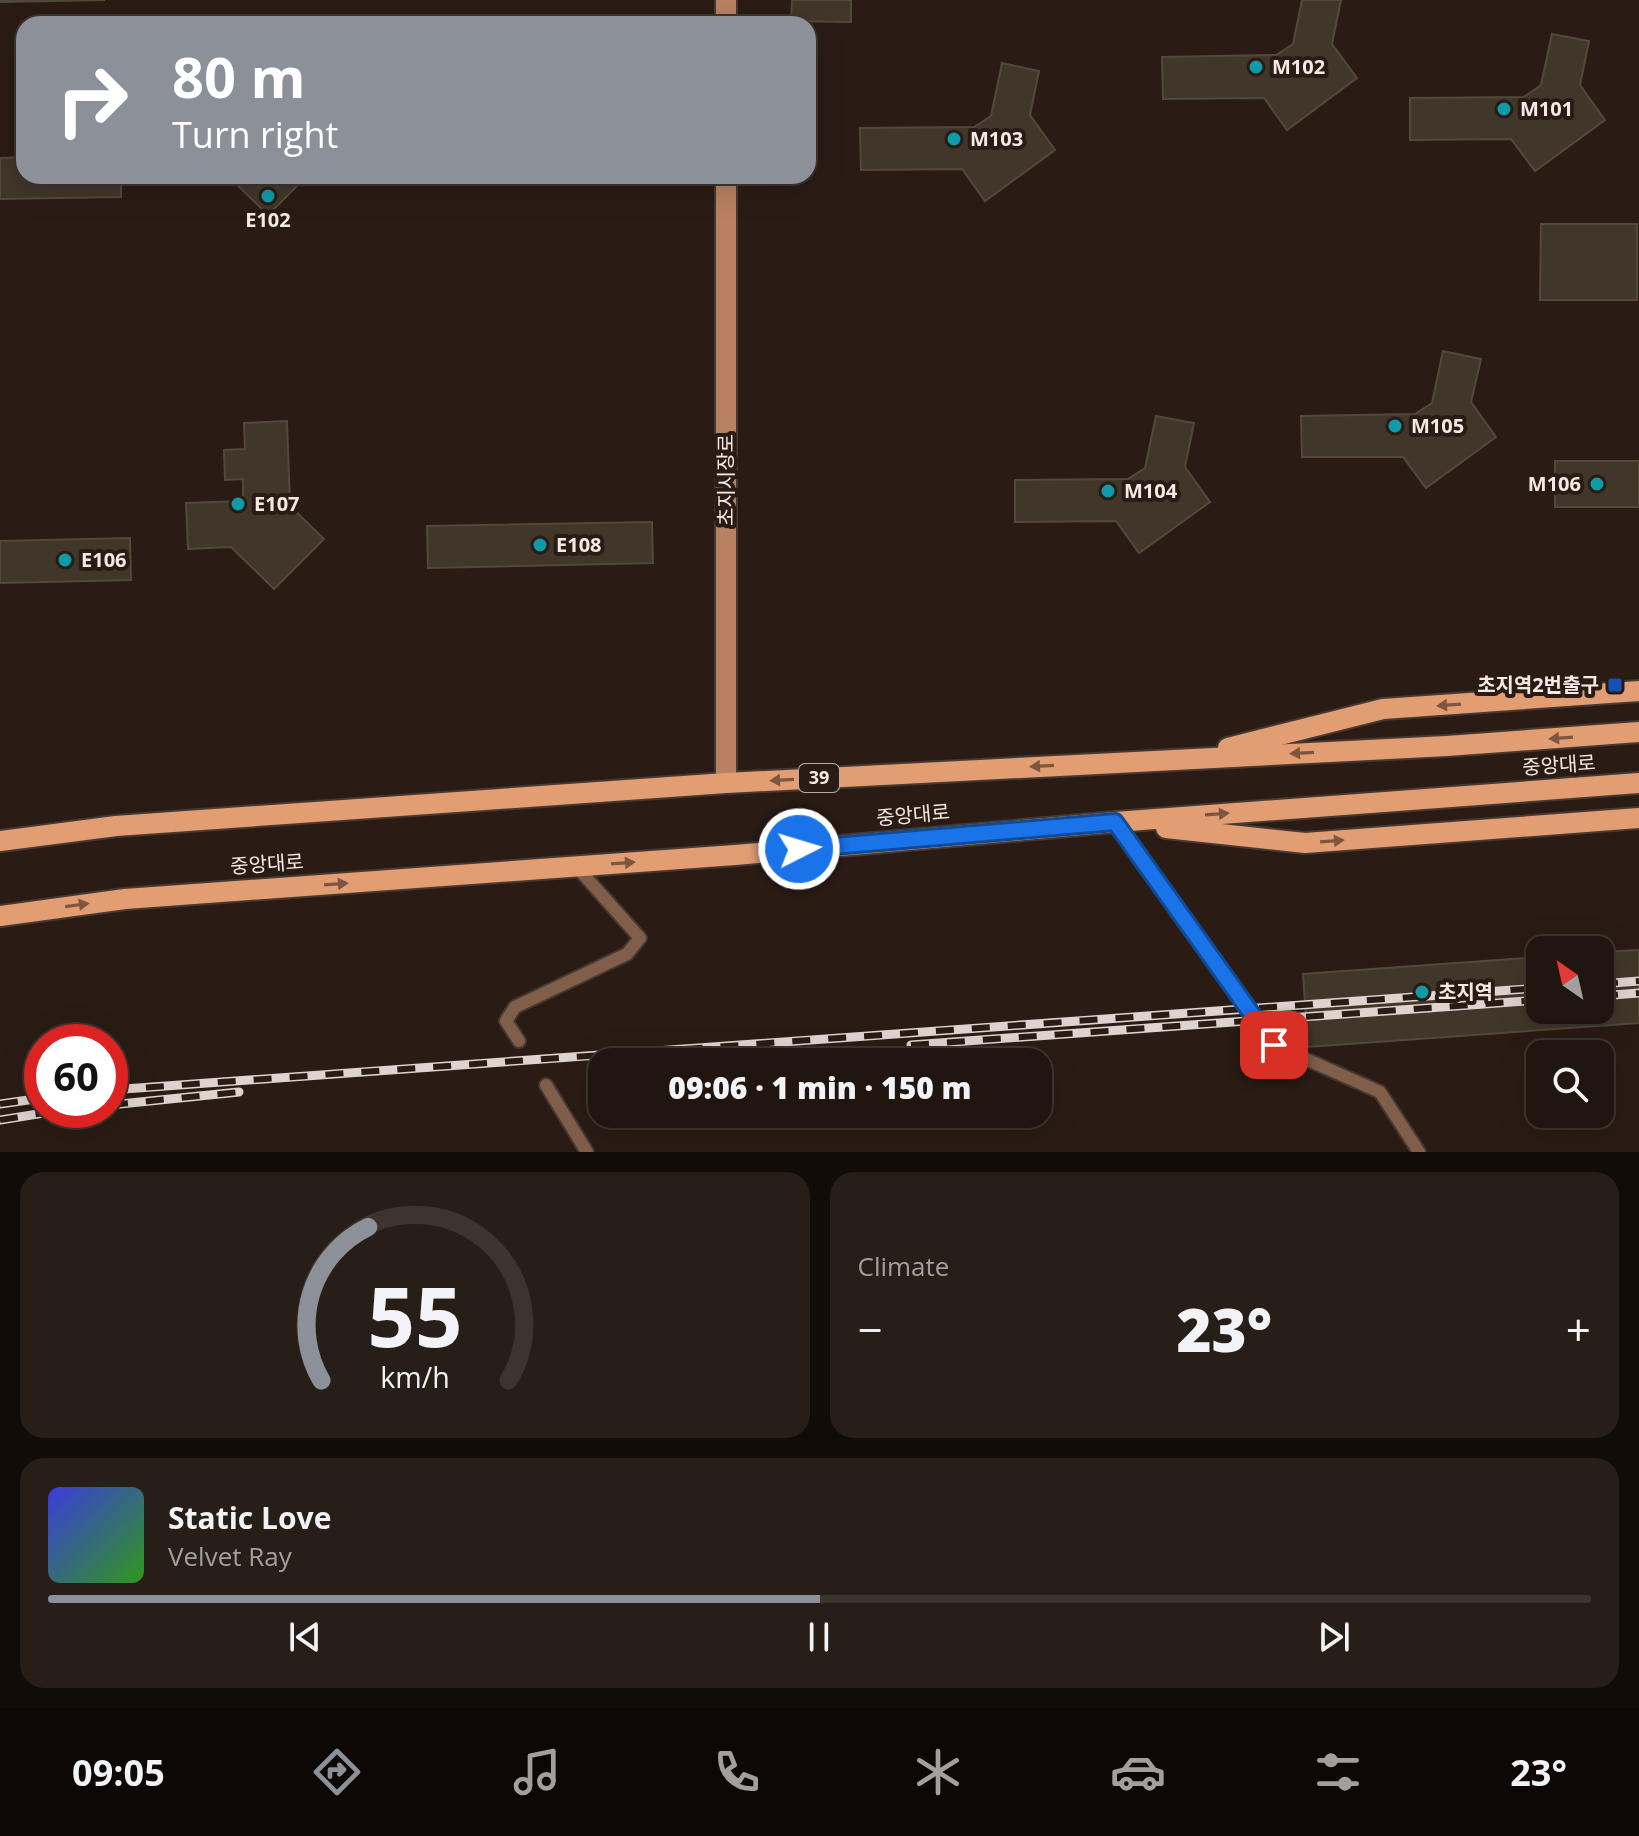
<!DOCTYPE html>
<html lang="en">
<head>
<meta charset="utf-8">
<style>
  :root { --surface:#20150f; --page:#281e18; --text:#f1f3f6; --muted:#a29f9e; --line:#3d342f; --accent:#8c9099 }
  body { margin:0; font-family:"Open Sans","Noto Sans KR",sans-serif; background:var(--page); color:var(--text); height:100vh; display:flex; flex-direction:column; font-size:30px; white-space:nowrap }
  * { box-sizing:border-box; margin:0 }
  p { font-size:26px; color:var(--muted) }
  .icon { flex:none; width:44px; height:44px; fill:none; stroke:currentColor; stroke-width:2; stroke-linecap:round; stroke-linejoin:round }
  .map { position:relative; height:1152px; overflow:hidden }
  .side { display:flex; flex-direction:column; gap:20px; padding:20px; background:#120c08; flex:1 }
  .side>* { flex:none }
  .top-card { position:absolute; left:16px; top:16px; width:800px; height:168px; border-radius:24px; box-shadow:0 8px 32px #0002,0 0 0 2px var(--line); background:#8c9099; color:#fff; overflow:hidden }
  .needle { width:52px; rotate:326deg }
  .fabs { position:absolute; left:1526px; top:936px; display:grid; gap:16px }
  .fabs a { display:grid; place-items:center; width:88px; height:88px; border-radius:16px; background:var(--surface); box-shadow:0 8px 32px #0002,0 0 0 2px var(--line); font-size:40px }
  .speed { position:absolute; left:24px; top:1024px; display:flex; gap:16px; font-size:40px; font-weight:700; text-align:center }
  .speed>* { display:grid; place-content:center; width:104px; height:104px; border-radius:50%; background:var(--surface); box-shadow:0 8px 32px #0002,0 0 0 2px var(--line); line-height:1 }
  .speed .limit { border:12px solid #d22; background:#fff; color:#111 }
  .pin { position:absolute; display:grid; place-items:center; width:68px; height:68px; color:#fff; margin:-34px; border-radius:16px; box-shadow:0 4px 12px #0006 }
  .me { position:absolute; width:88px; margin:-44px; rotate:85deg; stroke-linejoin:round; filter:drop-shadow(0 0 6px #0008) }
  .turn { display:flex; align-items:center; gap:28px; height:168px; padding:0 24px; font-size:36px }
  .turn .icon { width:104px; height:104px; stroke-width:2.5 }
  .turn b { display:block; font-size:56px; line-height:68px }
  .big { font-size:60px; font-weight:800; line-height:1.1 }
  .side .widget { flex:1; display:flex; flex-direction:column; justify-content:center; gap:12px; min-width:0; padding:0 28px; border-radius:24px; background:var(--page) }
  .side .dial { align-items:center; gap:0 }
  .dial svg { height:208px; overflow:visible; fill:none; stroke:var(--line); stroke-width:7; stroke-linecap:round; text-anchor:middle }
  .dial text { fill:var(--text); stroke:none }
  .song { display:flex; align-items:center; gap:24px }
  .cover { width:96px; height:96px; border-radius:12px; background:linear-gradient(135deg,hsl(240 70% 55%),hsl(110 70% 35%)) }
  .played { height:8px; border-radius:4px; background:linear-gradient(90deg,var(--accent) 50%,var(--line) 50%) }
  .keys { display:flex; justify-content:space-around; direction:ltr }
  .heat { display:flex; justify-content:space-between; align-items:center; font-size:44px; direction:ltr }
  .side .tiles { flex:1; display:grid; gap:20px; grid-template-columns:1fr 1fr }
  .widget:last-child { grid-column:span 2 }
  .trip { position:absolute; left:588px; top:1048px; width:464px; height:80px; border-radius:24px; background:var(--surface); box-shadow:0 8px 32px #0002,0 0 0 2px var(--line); font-weight:800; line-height:80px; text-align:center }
  .tab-bar { display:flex; height:128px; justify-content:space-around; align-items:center; background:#0d0806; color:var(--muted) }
  .tab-bar .icon { width:56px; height:56px }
  .tab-bar .selected { color:var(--accent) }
  .tab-bar b { font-size:36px; color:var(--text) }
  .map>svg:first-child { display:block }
</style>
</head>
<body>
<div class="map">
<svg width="1639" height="1152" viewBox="0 0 1639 1152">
  <rect width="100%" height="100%" fill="#2a1c14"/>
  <!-- building -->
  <g fill="#403629" stroke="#53493b" stroke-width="2">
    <polygon points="0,0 105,0 0,2"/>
    <polygon points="792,0 851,0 851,22 791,21"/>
    <polygon points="1302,0 1341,0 1332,44 1357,78 1287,130 1264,98 1163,99 1162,57 1276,55 1293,44"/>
    <polygon points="1552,34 1589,41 1580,85 1605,120 1535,171 1511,139 1410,140 1410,98 1524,97 1541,85"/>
    <polygon points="1002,63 1039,71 1030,115 1055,150 985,201 962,169 861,170 860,128 974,127 991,116"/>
    <polygon points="24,157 24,176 121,176 121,197 0,199 0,158"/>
    <polygon points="228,176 307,176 268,215"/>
    <polygon points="422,176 518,176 422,178"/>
    <polygon points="1541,224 1637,224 1637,300 1540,300"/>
    <polygon points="1443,351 1481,359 1471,402 1496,437 1426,488 1403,457 1302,457 1301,416 1415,414 1432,403"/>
    <polygon points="1156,416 1194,423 1185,467 1210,502 1139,553 1116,521 1015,522 1015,480 1128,479 1145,468"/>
    <polygon points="287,421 290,506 324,539 274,589 231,547 188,549 186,503 243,501 243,479 225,480 224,450 245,449 244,423"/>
    <rect x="1555" y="461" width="84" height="46"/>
    <polygon points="652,522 653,563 428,568 427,526"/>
    <polygon points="130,538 131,580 0,583 0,541"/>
    <polygon points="1639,950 1639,1023 1308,1047 1303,974 1540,957 1540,1010 1600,1010 1600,952"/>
  </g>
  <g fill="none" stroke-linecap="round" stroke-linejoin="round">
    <defs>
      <g id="lane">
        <polyline points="1115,822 1274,1045 1380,1092 1419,1152"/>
        <polyline points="519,1041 506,1021 515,1007 627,954 640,938 576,866"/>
        <polyline points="546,1085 587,1152"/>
      </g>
      <g id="secondary">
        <polyline points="726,24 726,0"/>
        <polyline points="726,783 726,176"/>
      </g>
      <g id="primary">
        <polyline points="1228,748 1383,709 1639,691"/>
        <polyline points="1166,828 1305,843 1639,818"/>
        <polyline points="0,841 116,826 726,783 1447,746 1639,732"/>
        <polyline points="0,916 125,899 735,855 1115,822 1639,783"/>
      </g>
    </defs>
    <!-- lane casing -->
    <use href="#lane" stroke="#463931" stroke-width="16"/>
    <!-- secondary casing -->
    <use href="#secondary" stroke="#463931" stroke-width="24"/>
    <!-- primary casing -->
    <use href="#primary" stroke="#463931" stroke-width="24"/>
    <!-- lane -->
    <use href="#lane" stroke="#805e4a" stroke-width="12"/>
    <!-- secondary -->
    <use href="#secondary" stroke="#b88162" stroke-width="20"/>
    <!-- primary -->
    <use href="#primary" stroke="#e39d73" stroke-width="20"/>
    <defs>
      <g id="rail">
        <polyline points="1600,984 1639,981"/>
        <polyline points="1600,996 1639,993"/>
        <polyline points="911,1045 1540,1000"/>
        <polyline points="110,1090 1540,988"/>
        <polyline points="0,1104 42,1098"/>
        <polyline points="110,1105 239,1092"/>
        <polyline points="0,1120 63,1110"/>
      </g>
    </defs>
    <!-- rail casing -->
    <use href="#rail" stroke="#ded3ce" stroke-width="9"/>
    <!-- rail -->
    <use href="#rail" stroke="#2a1c14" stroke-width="6" stroke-dasharray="18" stroke-linecap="butt"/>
  </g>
  <!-- one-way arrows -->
  <defs><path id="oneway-solid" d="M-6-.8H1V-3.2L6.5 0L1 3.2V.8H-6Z" transform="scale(2)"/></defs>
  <g fill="#7d563f">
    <use href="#oneway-solid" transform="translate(1449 705) rotate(176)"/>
    <use href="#oneway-solid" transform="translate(1561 738) rotate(176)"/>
    <use href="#oneway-solid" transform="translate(1302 753) rotate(177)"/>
    <use href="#oneway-solid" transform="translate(1042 766) rotate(177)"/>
    <use href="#oneway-solid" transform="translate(782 780) rotate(177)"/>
    <use href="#oneway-solid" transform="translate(1217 814) rotate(-4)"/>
    <use href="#oneway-solid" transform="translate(1332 841) rotate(-4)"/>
    <use href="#oneway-solid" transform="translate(623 863) rotate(-4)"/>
    <use href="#oneway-solid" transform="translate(336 884) rotate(-4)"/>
    <use href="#oneway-solid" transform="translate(77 905) rotate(-8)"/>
  </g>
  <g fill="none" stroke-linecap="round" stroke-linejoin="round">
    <defs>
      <polyline id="route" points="799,849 1115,822 1274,1045"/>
    </defs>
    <!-- route casing -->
    <use href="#route" stroke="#114b97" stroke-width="20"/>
    <!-- route -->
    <use href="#route" stroke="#1a73e8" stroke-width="14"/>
  </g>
  <!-- markers -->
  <g fill="#0f9aa8" stroke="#2a1c14" stroke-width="3">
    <circle cx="1256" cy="67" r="8"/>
    <circle cx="1504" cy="109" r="8"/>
    <circle cx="954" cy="139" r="8"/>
    <circle cx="268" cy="196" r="8"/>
    <circle cx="1395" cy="426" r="8"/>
    <circle cx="1597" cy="484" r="8"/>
    <circle cx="1108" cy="491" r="8"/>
    <circle cx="238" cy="504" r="8"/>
    <circle cx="540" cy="545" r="8"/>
    <circle cx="65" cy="560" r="8"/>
    <circle cx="1422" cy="992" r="8"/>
  </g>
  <rect fill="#1a4fb4" stroke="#2a1c14" stroke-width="3" x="1607" y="677" width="16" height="16" rx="4"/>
  <g text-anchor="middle" stroke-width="8" stroke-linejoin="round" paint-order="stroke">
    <!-- shield labels -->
    <rect fill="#2a1c14" stroke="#b7aca6" stroke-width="2" x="799" y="764" width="40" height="28" rx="6"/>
    <g font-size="18" font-weight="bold" fill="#f4eae5">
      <text x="819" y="784">39</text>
    </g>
    <!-- poi labels -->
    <g font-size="20" font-weight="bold" fill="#f4eae5" stroke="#2a1c14" text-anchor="start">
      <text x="1272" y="74">M102</text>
      <text x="1520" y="116">M101</text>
      <text x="970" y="146">M103</text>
      <text x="268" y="227" text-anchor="middle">E102</text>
      <text x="1411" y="433">M105</text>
      <text x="1581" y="491" text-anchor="end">M106</text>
      <text x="1124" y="498">M104</text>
      <text x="254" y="511">E107</text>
      <text x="556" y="552">E108</text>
      <text x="81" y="567">E106</text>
      <text x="1599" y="692" text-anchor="end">초지역2번출구</text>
      <text x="1438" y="999">초지역</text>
    </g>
    <!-- street labels -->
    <g font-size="20" fill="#f4eae5" stroke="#2a1c14">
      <text transform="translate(726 480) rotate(-90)" y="7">초지시장로</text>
      <text transform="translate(1559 765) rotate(-4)" y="7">중앙대로</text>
      <text transform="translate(913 815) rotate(-5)" y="7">중앙대로</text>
      <text transform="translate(267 864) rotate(-4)" y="7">중앙대로</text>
    </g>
  </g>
</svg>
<div class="fabs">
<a><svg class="needle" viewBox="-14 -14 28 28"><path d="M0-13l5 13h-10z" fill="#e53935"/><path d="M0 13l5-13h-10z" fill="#a29f9e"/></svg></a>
<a><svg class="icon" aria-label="search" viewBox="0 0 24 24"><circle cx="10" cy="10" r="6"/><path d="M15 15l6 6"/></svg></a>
</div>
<div class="speed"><div class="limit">60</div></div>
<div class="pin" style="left:1274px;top:1045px;background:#d93025"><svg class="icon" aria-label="arrive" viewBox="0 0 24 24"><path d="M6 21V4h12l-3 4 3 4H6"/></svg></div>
<svg class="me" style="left:799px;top:849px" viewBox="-20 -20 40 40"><circle r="17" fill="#1a73e8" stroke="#fff" stroke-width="3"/><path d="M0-11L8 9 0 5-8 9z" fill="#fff"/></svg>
<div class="trip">09:06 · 1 min · 150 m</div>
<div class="top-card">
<div class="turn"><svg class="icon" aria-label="right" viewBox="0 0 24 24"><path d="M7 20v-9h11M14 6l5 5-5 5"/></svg><div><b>80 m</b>Turn right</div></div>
</div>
</div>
<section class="side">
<div class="tiles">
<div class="widget dial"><svg viewBox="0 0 100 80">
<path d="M14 69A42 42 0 1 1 86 69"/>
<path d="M14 69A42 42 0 0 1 32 10" stroke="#8c9099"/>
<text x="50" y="56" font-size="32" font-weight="700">55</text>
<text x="50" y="72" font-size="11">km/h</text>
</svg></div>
<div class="widget"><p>Climate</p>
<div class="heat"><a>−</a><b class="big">23°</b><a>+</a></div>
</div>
<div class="widget">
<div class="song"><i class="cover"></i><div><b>Static Love</b><p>Velvet Ray</p></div></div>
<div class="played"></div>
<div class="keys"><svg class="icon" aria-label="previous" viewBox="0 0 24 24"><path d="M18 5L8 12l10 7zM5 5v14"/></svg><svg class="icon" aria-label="pause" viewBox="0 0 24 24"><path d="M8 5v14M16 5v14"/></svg><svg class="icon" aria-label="next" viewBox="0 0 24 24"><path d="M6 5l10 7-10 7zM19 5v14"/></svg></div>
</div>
</div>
</section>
<nav class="tab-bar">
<b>09:05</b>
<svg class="icon selected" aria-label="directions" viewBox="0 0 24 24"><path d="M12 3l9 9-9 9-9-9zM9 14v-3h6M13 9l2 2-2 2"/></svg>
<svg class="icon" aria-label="music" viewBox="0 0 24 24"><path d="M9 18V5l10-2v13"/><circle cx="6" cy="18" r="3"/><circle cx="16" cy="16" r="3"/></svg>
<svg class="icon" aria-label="phone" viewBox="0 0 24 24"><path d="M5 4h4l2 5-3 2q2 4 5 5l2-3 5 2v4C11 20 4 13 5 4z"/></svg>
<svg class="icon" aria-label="climate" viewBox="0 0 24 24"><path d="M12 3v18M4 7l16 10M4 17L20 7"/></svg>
<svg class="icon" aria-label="car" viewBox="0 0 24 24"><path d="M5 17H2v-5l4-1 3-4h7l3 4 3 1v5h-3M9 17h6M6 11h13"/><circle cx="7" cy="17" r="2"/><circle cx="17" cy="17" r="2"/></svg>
<svg class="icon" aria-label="filters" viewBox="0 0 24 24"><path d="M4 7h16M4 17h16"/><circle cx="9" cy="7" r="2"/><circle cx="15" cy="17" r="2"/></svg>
<b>23°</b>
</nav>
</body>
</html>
